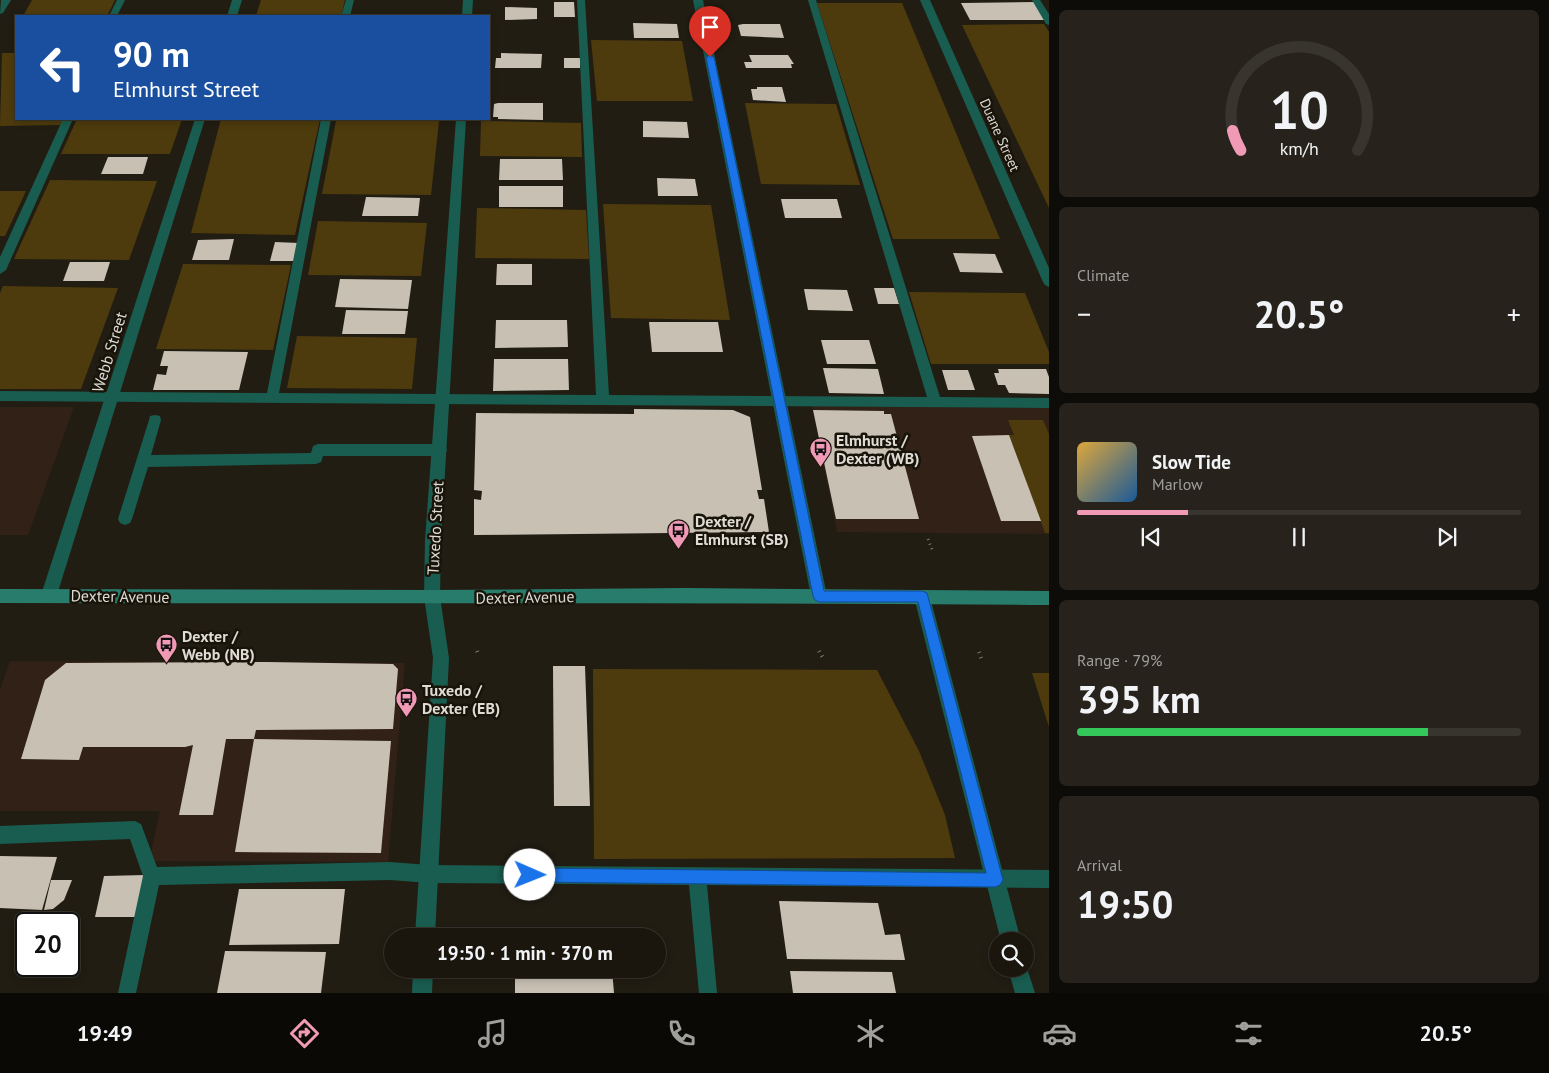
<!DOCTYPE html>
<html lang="en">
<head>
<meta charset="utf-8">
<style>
  :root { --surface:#1a160e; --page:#27231c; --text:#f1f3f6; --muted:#9f9f9e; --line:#38352e; --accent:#f09ab6 }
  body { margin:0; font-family:"PT Sans",sans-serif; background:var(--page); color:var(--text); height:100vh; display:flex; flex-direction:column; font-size:19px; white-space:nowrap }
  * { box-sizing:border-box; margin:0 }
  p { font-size:16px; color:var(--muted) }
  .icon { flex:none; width:28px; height:28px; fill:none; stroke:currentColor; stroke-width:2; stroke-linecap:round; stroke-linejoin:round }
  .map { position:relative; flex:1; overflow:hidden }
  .details { display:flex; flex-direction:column; gap:10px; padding:10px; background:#0e0c08; width:500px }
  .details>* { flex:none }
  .top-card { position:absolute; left:15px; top:15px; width:475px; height:105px; border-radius:0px; box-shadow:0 2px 8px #0003,0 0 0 1px var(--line); background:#1a4fa0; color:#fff; overflow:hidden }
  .fabs { position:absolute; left:989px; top:932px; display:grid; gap:10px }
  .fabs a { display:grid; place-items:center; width:45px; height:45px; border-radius:50%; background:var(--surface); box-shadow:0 2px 8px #0003,0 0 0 1px var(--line); font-size:25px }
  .speed { position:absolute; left:15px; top:912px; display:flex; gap:10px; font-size:25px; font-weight:700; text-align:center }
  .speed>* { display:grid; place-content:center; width:65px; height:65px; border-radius:50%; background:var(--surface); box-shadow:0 2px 8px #0003,0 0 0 1px var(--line); line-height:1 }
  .speed .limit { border:2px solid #111; border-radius:8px; background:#fff; color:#111 }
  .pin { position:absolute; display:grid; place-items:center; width:42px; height:42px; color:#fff; margin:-51px -21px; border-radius:50% 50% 50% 0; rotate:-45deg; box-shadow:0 0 5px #0007 }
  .pin .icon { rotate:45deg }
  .me { position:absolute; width:55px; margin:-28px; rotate:91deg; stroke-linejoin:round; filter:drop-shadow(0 0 4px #0008) }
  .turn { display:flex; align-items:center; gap:18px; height:105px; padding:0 15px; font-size:22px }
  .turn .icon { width:65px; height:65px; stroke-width:2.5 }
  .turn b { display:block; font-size:35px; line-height:42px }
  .big { font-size:38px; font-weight:700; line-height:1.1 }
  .details .widget { flex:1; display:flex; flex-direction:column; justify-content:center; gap:8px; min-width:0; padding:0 18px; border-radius:8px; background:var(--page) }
  .details .dial { align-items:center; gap:0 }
  .dial svg { height:130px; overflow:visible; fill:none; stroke:var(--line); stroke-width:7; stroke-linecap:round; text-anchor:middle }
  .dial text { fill:var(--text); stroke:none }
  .song { display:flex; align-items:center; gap:15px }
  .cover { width:60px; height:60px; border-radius:8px; background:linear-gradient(135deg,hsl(40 70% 55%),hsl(210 70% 35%)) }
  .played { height:5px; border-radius:2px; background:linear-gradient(90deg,var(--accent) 25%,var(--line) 25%) }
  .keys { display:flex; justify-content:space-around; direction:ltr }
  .heat { display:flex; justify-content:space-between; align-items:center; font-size:28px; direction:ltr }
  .charge { height:8px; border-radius:4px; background:linear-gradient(90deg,#34c759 79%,var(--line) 0) }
  .trip { position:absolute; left:384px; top:928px; width:282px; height:50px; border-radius:25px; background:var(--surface); box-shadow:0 2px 8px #0003,0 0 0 1px var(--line); font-weight:700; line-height:50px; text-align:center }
  .dock { display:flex; height:80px; justify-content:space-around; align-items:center; background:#0a0906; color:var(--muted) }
  .dock .icon { width:35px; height:35px }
  .dock .selected { color:var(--accent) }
  .dock b { font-size:22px; color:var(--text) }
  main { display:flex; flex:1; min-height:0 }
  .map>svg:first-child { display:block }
</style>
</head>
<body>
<main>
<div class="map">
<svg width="1049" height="993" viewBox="0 0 1049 993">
  <rect width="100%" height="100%" fill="#221d13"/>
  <!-- commercial -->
  <g fill="#312117">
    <polygon points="812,406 1049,408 1049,534 837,532"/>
    <polygon points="0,407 74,407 28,535 0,535"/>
    <polygon points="10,661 405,663 388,862 149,861 160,811 0,811 0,689"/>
  </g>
  <!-- green -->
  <g fill="#4e3b0d">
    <polygon points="32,0 115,0 107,16 23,16"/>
    <polygon points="261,0 345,0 341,16 256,16"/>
    <polygon points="817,3 902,3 1000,239 893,239"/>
    <polygon points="1044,24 1049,32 1049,208 962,25"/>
    <polygon points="591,40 682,41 693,101 597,101"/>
    <polygon points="2,53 16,53 16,119 64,119 61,125 0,126"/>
    <polygon points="745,103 836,104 860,185 761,184"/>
    <polygon points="77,119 182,119 170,154 61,154"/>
    <polygon points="221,119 320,119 295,235 191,233"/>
    <polygon points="336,121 439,121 431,195 322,194"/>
    <polygon points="481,121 581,123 582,157 480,156"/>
    <polygon points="50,180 157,181 129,260 14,259"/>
    <polygon points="0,191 26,191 5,236 0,236"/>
    <polygon points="603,204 711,205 730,320 611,318"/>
    <polygon points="477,208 586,210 589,259 475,258"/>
    <polygon points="318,221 427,223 421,276 308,275"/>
    <polygon points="183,264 291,265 273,350 156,349"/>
    <polygon points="3,286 118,288 81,389 0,389 0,293"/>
    <polygon points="909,292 1025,293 1049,352 1049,364 931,364"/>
    <polygon points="297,336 417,338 412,389 287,388"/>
    <polygon points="1008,420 1043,420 1049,434 1049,533 1045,533 1009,435 1014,435"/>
    <polygon points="593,669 877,670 919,751 945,815 955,858 594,859"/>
    <polygon points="1032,673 1049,673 1049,727"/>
  </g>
  <!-- building -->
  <g fill="#c7c0b3">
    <polygon points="554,2 574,2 575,17 554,17"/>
    <polygon points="1036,2 1045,20 970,20 961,3"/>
    <polygon points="505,7 537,8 537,19 505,20"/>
    <polygon points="633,23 677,24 679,38 634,38"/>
    <polygon points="743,24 780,24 784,38 741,36 738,25"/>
    <polygon points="501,53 542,54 541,68 495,68 496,58 501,58"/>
    <polygon points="749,55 788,55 794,64 791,64 792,68 746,68 744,62 752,62"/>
    <rect x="564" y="58" width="16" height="10"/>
    <polygon points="757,87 782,87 786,102 753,100 751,89 757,89"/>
    <polygon points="498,103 543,103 543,120 498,119 498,117 493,117 494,104"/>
    <polygon points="643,121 687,122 689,138 643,137"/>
    <polygon points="108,157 148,157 143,174 101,174"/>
    <polygon points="500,159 562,159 563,180 499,180"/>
    <polygon points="657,178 695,179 698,196 658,196"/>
    <rect x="499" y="186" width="64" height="21"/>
    <polygon points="366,197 420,198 418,216 362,216"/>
    <polygon points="781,199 837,199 842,218 785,218"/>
    <polygon points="234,239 229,260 192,260 198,240"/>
    <polygon points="275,242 299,243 295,261 270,261"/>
    <polygon points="953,253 995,254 1003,273 960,272"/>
    <polygon points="70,262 110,262 104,281 63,281"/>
    <polygon points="497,264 532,264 532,285 496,285"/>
    <polygon points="340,279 412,280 408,309 335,307"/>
    <polygon points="874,288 894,288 899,304 878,304"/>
    <polygon points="804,289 847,290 853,311 808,310"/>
    <polygon points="346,310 408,311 405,334 342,334"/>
    <polygon points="496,320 567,320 568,347 495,348"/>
    <polygon points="649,322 718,322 723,352 652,352"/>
    <polygon points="821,340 869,340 876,364 827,364"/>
    <polygon points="164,351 248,352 239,390 153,390 157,374 166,375 168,366 160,366"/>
    <polygon points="494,359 568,359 569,390 493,391"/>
    <polygon points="823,368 878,369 884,394 829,393"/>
    <polygon points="998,369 1046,369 1049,377 1049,394 1009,393 1005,385 998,385 994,373 999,373"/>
    <polygon points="942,370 968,370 975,390 948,390"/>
    <polygon points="634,409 733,410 750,417 762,490 757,490 759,499 764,499 769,532 474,535 474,499 481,500 482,491 474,490 476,413 634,414"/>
    <polygon points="813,410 884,411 884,414 891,414 919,519 836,519"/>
    <polygon points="1009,435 1041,521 1001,521 972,436"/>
    <polygon points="267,662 393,664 398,669 393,729 256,730 254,739 226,739 213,815 179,815 193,745 185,747 83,747 79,760 21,759 45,680 66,663"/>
    <polygon points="553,666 585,666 590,806 554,806"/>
    <polygon points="254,739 391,741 381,853 235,852"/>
    <polygon points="0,856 57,857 42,910 0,908"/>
    <polygon points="145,875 137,917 95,917 104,876"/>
    <polygon points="51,880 72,880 64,900 53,909 44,910"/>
    <polygon points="239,889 345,889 339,944 229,945"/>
    <polygon points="779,901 878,903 885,935 900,934 905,960 787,959"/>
    <polygon points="225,951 326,952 321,993 217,993"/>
    <polygon points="515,969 612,969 614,993 515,993"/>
    <polygon points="790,971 892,972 896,993 793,993"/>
  </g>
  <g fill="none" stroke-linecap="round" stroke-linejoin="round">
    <!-- path-far1 -->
    <g stroke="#7b776f" stroke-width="3" stroke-dasharray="1 4" stroke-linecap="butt">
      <polyline points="928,539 933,552"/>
      <polyline points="770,541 773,548"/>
    </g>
    <!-- path -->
    <g stroke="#7b776f" stroke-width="4" stroke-dasharray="1 4.5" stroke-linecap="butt">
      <polyline points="477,651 479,656"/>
      <polyline points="819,651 824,660"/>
      <polyline points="979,652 982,661"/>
    </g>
    <!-- lane -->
    <g fill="#195d50" fill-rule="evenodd">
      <polygon points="117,0 125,0 117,16 109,16"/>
      <polygon points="346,0 354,0 350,16 341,16"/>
      <polygon points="577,0 585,0 609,395 927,397 808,0 816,0 940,397 1049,398 1049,408 0,401 0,391 267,393 321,119 331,119 279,393 596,395"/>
      <polygon points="1032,0 1040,0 1049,14 1049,25 1046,24"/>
      <polygon points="63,119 73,119 6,270 0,274 0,257"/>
      <polygon points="155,415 160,416 161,420 151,455 311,453 313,446 318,444 440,444 445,446 447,450 445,454 440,456 323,456 321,462 316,464 148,467 132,519 130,523 125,525 120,523 118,519 149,420 150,416"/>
      <polygon points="135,821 141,824 157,867 390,862 429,865 1049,870 1049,888 707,885 717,993 699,993 689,885 429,883 390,880 159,885 136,993 118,993 143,876 130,839 0,844 0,826"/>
    </g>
    <!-- street -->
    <g fill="#195d50" fill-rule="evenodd">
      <polygon points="1,0 11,0 3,13 0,14"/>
      <polygon points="232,0 242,0 237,16 227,16"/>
      <polygon points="463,0 473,0 472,16 462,16"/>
      <polygon points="693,0 703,0 827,596 825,601 819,603 813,601 811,596"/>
      <polygon points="920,0 930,0 1049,268 1049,287 1045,285 1043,282"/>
      <polygon points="195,119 205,119 57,595 55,600 49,602 43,600 41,595"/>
      <polygon points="456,119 466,119 441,540 440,597 449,658 435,936 415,936 433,658 424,597 425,540"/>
      <polygon points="922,590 928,592 930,597 1021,941 1001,941 914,597 916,592"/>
      <polygon points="1025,962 1035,993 1015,993 1008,969 1025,969"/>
      <polygon points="413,969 433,969 432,993 412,993"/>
    </g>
    <!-- secondary -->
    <path fill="#277c6c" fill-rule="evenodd" d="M686,588l363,3v14c-350,-3 -699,-1 -1049,-2v-14l432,1z"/>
  </g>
  <!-- route -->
  <polygon fill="#1a73e8" stroke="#114b97" points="710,55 714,57 824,591 922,591 927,593 1003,880 1000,885 995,887 530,882 524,880 522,875 524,870 530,868 986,873 918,602 819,602 815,600 813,596 706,57"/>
  <!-- icons -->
  <defs>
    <symbol id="bus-pin" viewBox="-11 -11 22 30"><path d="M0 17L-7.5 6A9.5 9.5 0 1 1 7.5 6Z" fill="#f09ab6" stroke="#19140a"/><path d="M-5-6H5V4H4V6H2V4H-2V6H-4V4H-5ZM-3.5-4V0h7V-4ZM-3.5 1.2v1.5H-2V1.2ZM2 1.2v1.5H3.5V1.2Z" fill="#111"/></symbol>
  </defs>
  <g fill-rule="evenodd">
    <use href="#bus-pin" x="808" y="436" width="25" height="34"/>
    <use href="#bus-pin" x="666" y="518" width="25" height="34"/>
    <use href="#bus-pin" x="154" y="632" width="25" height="34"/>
    <use href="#bus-pin" x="394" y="686" width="25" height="34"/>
  </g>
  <g text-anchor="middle" stroke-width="5" stroke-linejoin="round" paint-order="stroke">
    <!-- far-street labels -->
    <g font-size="14" fill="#dfdbd5" stroke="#19140a">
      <text transform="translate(1000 135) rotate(66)" y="5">Duane Street</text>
    </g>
    <!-- street labels -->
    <g font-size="16" fill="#dfdbd5" stroke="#19140a">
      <text transform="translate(109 352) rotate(-73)" y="6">Webb Street</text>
      <text transform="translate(435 528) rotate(-87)" y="6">Tuxedo Street</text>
      <text transform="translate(120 596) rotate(1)" y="6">Dexter Avenue</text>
      <text transform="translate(525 597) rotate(-1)" y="6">Dexter Avenue</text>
    </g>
    <!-- poi labels -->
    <g font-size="16" font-weight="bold" fill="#dfdbd5" stroke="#19140a" text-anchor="start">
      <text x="836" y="446">Elmhurst /<tspan x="836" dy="18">Dexter (WB)</tspan></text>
      <text x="695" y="527">Dexter /<tspan x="695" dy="18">Elmhurst (SB)</tspan></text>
      <text x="182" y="642">Dexter /<tspan x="182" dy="18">Webb (NB)</tspan></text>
      <text x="422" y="696">Tuxedo /<tspan x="422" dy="18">Dexter (EB)</tspan></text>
    </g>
  </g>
</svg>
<div class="fabs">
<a><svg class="icon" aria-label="search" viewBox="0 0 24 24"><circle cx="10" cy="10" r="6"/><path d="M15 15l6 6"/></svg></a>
</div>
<div class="speed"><div class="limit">20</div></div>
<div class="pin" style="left:710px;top:57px;background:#d93025"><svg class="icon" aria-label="arrive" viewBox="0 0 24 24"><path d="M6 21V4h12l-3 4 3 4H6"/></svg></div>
<svg class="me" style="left:530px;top:875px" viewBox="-20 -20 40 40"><circle r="19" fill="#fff"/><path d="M0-13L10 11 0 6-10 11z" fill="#1a73e8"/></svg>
<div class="trip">19:50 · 1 min · 370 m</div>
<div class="top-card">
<div class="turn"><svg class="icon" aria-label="left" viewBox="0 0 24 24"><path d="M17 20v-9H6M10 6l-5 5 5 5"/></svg><div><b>90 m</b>Elmhurst Street</div></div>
</div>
</div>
<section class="details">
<div class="widget dial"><svg viewBox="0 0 100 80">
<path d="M14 69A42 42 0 1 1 86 69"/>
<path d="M14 69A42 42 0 0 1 9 57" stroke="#f09ab6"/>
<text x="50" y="56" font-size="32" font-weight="700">10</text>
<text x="50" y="72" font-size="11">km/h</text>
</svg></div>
<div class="widget"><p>Climate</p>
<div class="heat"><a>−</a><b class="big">20.5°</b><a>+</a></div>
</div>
<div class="widget">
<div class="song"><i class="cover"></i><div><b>Slow Tide</b><p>Marlow</p></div></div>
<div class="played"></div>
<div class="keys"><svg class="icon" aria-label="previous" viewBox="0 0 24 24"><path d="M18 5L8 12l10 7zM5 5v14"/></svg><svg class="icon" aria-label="pause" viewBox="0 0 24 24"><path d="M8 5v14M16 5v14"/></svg><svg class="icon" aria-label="next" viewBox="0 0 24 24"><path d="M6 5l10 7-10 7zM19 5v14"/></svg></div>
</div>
<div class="widget"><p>Range · 79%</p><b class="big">395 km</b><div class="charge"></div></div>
<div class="widget"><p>Arrival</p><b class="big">19:50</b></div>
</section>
</main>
<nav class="dock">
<b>19:49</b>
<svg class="icon selected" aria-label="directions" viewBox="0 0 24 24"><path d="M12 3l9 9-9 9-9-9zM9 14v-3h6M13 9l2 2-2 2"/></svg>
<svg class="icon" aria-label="music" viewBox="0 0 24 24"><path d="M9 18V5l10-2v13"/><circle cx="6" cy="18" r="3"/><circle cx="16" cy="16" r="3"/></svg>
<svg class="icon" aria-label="phone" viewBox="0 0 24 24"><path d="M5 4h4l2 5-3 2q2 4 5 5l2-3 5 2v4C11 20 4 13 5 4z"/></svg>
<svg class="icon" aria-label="climate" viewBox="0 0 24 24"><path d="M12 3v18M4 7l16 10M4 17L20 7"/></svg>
<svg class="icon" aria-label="car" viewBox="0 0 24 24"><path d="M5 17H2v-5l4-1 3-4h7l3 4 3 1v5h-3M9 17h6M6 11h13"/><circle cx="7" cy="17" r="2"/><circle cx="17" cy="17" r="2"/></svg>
<svg class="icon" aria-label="filters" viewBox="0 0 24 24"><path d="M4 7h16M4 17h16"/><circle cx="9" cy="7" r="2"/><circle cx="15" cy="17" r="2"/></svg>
<b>20.5°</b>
</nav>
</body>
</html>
